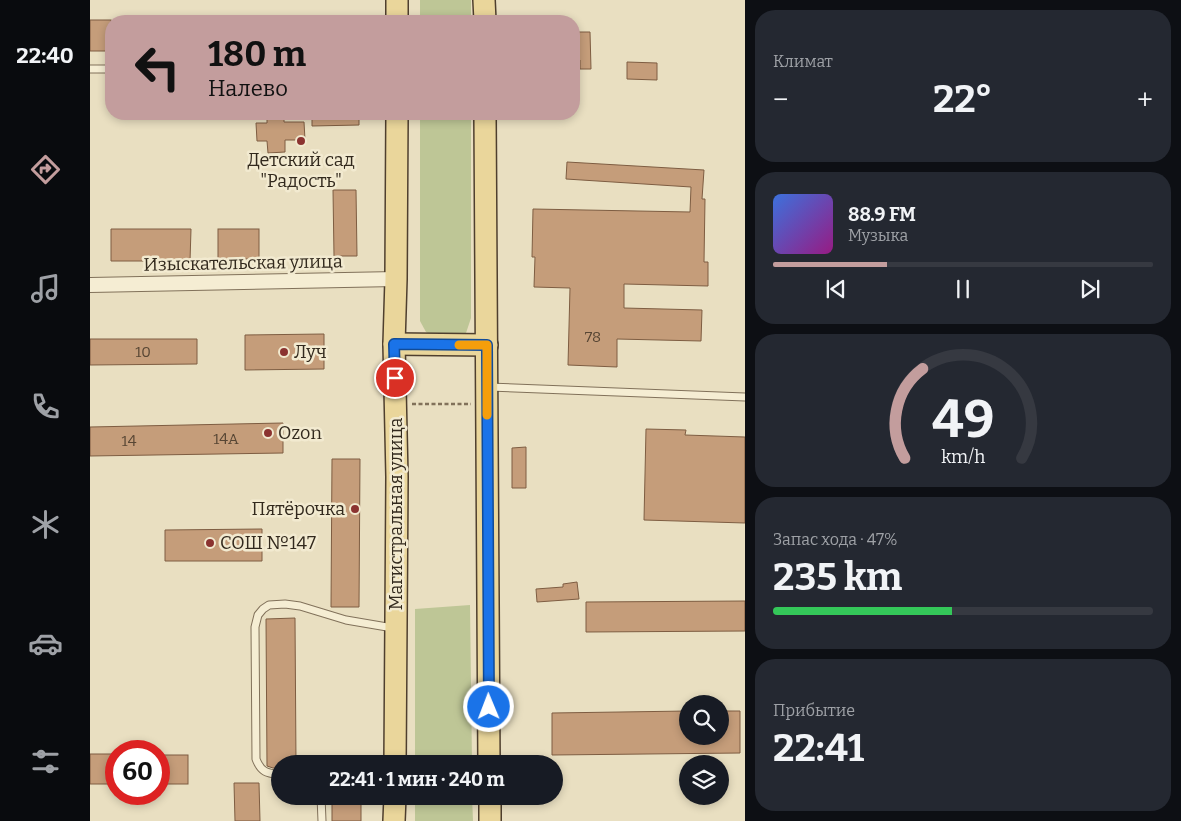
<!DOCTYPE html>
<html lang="ru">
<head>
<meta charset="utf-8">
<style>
  :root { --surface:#171b24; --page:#242831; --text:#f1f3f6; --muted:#9ea1a6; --line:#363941; --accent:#c39d9d }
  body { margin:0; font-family:Bitter,serif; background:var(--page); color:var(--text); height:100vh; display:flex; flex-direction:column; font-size:19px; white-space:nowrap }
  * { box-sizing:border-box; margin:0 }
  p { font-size:16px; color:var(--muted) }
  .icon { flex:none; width:28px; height:28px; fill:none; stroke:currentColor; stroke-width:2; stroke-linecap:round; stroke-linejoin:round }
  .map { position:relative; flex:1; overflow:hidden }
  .panel { display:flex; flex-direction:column; gap:10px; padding:10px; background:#0d0f14; width:436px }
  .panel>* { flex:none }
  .banner { position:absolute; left:15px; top:15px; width:475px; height:105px; border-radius:20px; box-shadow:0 2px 8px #0003; background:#c39d9d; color:#111; overflow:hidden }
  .tools { position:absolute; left:589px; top:695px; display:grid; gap:10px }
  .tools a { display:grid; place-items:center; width:50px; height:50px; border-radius:50%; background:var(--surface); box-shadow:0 2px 8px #0003; font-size:25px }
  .speed { position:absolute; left:15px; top:740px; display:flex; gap:10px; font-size:25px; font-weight:700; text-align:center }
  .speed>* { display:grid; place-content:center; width:65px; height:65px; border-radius:50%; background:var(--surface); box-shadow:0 2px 8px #0003; line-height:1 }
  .speed .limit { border:8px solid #d22; background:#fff; color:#111 }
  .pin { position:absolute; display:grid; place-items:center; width:42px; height:42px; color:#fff; margin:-21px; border:2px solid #fff; border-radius:50%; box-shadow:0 1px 5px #0007 }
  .me { position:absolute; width:55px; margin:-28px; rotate:359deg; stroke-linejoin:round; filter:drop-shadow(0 0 4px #0008) }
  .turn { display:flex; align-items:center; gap:18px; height:105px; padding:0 20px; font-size:22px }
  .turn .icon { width:65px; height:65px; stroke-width:2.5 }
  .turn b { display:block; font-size:35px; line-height:42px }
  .big { font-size:38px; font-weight:700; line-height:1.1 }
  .panel .tile { flex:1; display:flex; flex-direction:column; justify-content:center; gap:8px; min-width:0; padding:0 18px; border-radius:20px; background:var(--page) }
  .panel .dial { align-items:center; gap:0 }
  .dial svg { height:130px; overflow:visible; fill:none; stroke:var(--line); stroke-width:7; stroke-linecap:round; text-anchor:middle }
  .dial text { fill:var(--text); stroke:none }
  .song { display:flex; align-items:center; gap:15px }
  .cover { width:60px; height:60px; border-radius:8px; background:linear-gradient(135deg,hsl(220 70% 55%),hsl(310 70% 35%)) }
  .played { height:5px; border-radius:2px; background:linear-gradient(90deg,var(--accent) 30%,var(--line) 30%) }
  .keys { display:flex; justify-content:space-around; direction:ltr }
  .heat { display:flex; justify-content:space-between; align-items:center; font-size:28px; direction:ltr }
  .charge { height:8px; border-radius:4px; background:linear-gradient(90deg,#34c759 47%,var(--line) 0) }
  .trip { position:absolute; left:181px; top:755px; width:292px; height:50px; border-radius:25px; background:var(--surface); box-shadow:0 2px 8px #0003; font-weight:700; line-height:50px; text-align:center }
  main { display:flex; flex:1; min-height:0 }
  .tab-bar { display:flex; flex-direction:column; width:90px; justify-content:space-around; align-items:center; background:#090b0e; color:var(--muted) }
  .tab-bar .icon { width:35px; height:35px }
  .tab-bar .active { color:var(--accent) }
  .tab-bar b { font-size:22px; color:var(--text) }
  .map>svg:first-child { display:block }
</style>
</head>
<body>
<main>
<nav class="tab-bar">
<b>22:40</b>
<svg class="icon active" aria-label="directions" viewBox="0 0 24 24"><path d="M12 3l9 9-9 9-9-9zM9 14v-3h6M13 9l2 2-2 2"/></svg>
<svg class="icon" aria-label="music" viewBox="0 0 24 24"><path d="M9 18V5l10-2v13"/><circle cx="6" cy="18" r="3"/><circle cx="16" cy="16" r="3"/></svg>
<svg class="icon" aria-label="phone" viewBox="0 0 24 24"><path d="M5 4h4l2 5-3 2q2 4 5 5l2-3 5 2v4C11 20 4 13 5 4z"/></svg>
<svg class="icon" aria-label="climate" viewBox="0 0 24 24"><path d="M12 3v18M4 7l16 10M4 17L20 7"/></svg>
<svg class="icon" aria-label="car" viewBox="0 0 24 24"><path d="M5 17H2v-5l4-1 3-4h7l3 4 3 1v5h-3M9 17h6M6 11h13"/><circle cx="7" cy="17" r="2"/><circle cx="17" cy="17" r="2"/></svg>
<svg class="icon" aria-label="filters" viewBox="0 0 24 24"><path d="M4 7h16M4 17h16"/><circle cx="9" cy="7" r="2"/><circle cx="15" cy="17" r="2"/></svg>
</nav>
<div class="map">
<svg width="655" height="821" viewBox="0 0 655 821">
  <rect width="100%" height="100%" fill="#e9dfc1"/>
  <!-- green -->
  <g fill="#bec696">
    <rect x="330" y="0" width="51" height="21"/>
    <polygon points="330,114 381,114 381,318 376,333 366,339 349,339 336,332 330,321"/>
    <polygon points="380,605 382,764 325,764 325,609"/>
    <polygon points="325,796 382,796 383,821 325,821"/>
  </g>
  <!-- building -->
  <g fill="#c59d7a" stroke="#7e5d42">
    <rect x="0" y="20" width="21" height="31"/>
    <polygon points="484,32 500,32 501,69 490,69 490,60 484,60"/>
    <polygon points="537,62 567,63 567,80 537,79"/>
    <polygon points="177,114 194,114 194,122 214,122 215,140 195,140 195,152 178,153 177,141 167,141 166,123 177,123"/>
    <polygon points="222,114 269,114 269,125 222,126"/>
    <polygon points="477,162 614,170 612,199 615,199 614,262 618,262 618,286 534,284 534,308 612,310 611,341 527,339 527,367 478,365 480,288 444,287 445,257 442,257 443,209 600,212 601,187 476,179"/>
    <polygon points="243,190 266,190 267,256 244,256"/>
    <polygon points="21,229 101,229 100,261 21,261"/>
    <rect x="128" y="229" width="41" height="30"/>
    <polygon points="234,334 234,369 155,370 155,335"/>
    <polygon points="0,339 107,339 107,364 0,365"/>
    <polygon points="193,423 193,453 0,456 0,427"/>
    <polygon points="556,429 596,430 595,435 655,437 655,523 554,520"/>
    <polygon points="436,447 436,488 422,488 422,448"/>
    <polygon points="242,459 270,459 269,607 241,607"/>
    <polygon points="172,529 172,561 75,561 75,530"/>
    <polygon points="487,582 489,599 447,602 446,589 473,587 473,584"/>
    <polygon points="655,601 655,631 496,632 496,602"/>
    <polygon points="205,618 206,764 190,764 190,768 183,768 177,766 176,619"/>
    <polygon points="598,711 598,736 630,736 630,711 650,711 650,753 462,755 462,713"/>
    <rect x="0" y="754" width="26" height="30"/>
    <rect x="69" y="755" width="29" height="29"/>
    <polygon points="144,783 169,783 170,821 145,821"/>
    <rect x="242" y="796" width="29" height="25"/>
  </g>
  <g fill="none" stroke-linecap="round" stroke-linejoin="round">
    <defs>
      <g id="lane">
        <polyline points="0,69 21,69"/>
        <polyline points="398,387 655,397"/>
        <path d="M190,775c-14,-2 -19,-3 -24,-16l-1,-132 3,-12 5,-6 6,-4 16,-1 15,2 46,14 47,8"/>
        <polyline points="231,796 232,821"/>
      </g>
      <polyline id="street" points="0,285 306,279"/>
      <g id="primary">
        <polyline points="394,0 395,21"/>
        <polyline points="307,21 307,0"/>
        <polyline points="395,114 399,764"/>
        <polyline points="304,344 397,345"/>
        <polyline points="305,764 307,477 304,344 306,279 307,114"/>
        <polyline points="400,796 400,821"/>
        <polyline points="304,821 305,796"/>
      </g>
    </defs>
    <!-- lane casing -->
    <use href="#lane" stroke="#81715a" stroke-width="9"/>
    <!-- street casing -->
    <use href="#street" stroke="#81715a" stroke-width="16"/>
    <!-- primary casing -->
    <use href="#primary" stroke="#4f3f2e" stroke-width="24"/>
    <!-- path -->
    <polyline stroke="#81715a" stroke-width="2.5" stroke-dasharray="4 2.5" stroke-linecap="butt" points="322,404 381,404"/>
    <!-- lane -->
    <use href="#lane" stroke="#f5edd3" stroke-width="7"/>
    <!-- street -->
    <use href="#street" stroke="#f5edd3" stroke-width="14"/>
    <!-- primary -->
    <use href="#primary" stroke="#ead69b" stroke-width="21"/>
  </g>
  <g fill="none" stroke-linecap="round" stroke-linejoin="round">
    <defs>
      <polyline id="route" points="305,378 304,344 397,345 399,707"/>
    </defs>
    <!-- route casing -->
    <use href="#route" stroke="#114b97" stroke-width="12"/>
    <!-- route -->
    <use href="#route" stroke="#1a73e8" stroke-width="9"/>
    <!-- slow -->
    <polyline stroke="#f59e0b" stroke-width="9" points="369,345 397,345 397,415"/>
  </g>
  <!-- markers -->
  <g fill="#8b3330" stroke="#f2ead0" stroke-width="2">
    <circle cx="211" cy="141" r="5"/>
    <circle cx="194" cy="352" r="5"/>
    <circle cx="178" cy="433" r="5"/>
    <circle cx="265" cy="509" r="5"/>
    <circle cx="120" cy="543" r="5"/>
  </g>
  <g text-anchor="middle" stroke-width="5" stroke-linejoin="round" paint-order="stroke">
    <!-- number labels -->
    <g font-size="15" fill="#574634">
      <text x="503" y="342">78</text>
      <text x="53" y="357">10</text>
      <text x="136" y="444">14А</text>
      <text x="39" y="446">14</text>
    </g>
    <!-- poi labels -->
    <g font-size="18" fill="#32291d" stroke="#f2ead0" text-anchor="start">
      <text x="211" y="166" text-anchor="middle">Детский сад<tspan x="211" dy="21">"Радость"</tspan></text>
      <text x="204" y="358">Луч</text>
      <text x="188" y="439">Ozon</text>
      <text x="255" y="515" text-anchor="end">Пятёрочка</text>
      <text x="130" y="549">СОШ №147</text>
    </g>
    <!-- street labels -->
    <g font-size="18" fill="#32291d" stroke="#f2ead0">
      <text transform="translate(153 263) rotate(-1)" y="6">Изыскательская улица</text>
      <text transform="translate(306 514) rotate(-90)" y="6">Магистральная улица</text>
    </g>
  </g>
</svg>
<div class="tools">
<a><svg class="icon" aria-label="search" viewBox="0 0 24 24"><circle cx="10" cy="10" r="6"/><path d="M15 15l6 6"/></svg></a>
<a><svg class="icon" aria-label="layers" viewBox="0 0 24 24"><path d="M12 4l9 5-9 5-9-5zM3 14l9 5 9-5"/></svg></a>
</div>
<div class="speed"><div class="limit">60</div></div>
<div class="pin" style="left:305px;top:378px;background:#d93025"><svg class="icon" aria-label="arrive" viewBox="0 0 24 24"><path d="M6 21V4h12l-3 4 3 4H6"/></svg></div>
<svg class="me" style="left:399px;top:707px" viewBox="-20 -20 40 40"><circle r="17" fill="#1a73e8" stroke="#fff" stroke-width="3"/><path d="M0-11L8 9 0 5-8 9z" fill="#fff"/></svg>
<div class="trip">22:41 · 1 мин · 240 m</div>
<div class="banner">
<div class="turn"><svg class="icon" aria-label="left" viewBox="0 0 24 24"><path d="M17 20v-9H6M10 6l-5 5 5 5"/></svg><div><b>180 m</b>Налево</div></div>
</div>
</div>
<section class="panel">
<div class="tile"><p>Климат</p>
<div class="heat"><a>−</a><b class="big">22°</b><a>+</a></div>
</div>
<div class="tile">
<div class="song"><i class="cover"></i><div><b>88.9 FM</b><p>Музыка</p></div></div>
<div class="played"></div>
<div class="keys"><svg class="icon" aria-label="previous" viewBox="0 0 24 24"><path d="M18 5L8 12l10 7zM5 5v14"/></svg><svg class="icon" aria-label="pause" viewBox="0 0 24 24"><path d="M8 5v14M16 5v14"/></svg><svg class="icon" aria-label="next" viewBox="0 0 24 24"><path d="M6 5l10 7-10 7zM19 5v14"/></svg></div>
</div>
<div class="tile dial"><svg viewBox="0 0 100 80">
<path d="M14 69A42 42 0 1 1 86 69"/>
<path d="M14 69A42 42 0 0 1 25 14" stroke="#c39d9d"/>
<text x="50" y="56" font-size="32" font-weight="700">49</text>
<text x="50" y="72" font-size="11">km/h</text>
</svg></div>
<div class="tile"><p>Запас хода · 47%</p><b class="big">235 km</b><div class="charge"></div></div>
<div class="tile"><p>Прибытие</p><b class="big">22:41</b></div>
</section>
</main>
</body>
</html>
